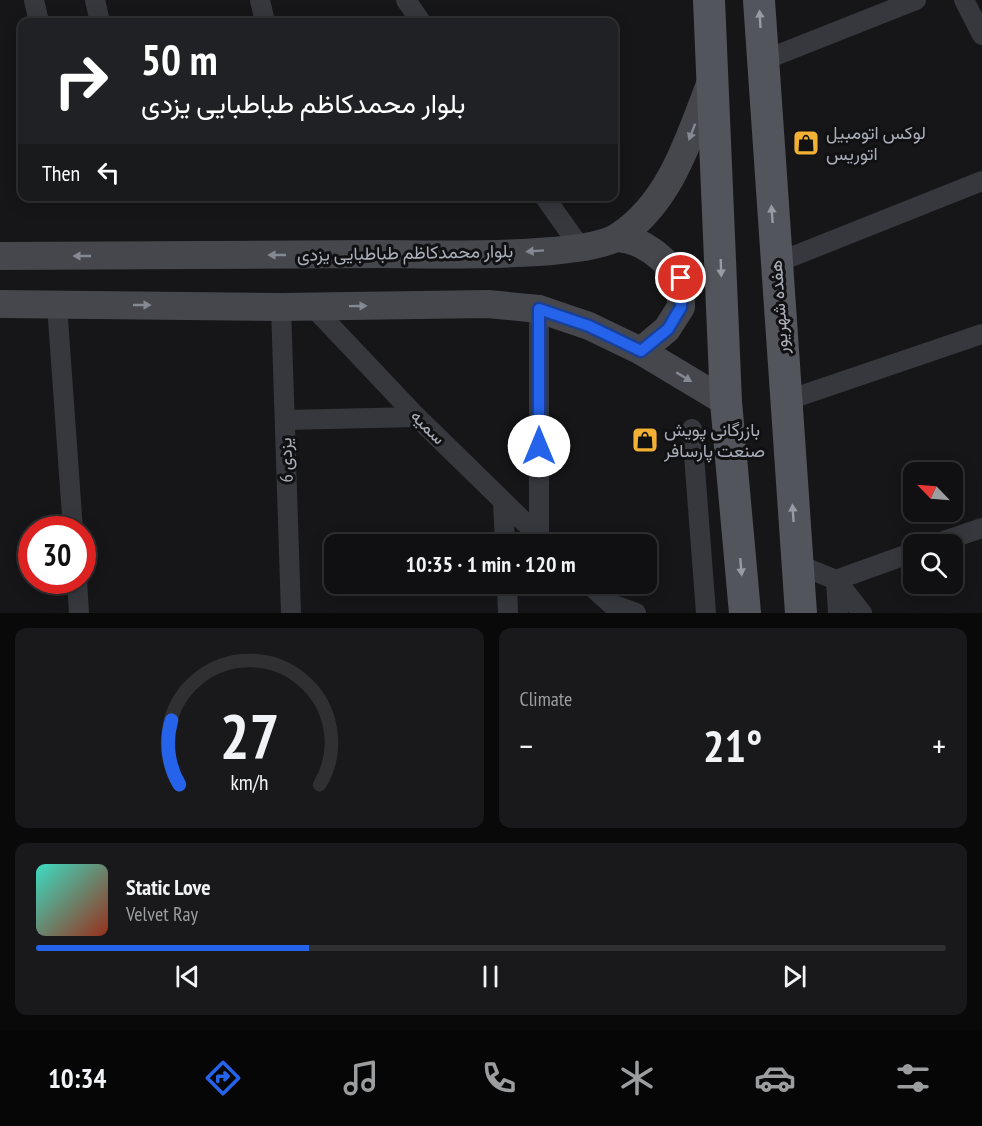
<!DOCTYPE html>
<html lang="en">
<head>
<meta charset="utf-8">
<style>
  :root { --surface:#101012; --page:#19191b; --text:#f1f3f6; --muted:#9c9d9f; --line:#303032; --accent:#2563eb }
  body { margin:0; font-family:"PT Sans Narrow",Vazirmatn,sans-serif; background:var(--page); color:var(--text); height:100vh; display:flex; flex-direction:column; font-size:22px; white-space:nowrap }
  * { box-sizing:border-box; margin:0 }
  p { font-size:20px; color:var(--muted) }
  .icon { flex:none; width:33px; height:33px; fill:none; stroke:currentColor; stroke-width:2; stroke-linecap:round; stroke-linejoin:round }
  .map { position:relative; height:613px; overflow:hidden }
  .side { display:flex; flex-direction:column; gap:15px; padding:15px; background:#09090a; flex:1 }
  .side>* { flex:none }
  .top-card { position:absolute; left:18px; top:18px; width:600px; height:183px; border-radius:12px; box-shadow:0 3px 15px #0003,0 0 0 2px var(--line); background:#202124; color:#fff; overflow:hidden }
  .needle { width:39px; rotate:295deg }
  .controls { position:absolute; left:903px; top:462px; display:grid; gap:12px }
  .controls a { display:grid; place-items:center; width:60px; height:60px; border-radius:12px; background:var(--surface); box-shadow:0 3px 15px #0003,0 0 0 2px var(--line); font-size:30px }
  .speed { position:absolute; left:18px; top:516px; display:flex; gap:12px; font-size:30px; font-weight:700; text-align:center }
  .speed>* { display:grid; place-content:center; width:78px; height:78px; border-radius:50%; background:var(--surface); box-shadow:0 3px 15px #0003,0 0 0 2px var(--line); line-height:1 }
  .speed .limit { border:9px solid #d22; background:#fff; color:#111 }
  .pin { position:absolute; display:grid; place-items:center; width:51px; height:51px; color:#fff; margin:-26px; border:3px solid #fff; border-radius:50%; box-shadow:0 2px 6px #0007 }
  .me { position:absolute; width:66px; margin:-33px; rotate:0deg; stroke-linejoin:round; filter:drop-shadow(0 0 4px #0008) }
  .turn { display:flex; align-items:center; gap:21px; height:126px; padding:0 24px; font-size:27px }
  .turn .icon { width:78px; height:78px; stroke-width:2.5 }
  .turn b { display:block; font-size:42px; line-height:51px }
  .then { display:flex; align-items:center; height:57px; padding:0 24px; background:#0003; gap:12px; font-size:22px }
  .big { font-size:45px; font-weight:700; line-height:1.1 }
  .side .widget { flex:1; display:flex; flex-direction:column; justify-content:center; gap:9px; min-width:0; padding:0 21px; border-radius:12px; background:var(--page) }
  .side .dial { align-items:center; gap:0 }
  .dial svg { height:156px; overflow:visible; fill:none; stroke:var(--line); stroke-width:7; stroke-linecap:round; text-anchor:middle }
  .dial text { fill:var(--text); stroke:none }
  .song { display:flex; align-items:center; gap:18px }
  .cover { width:72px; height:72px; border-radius:9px; background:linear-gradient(135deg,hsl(170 70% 55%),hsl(10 70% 35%)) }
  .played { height:6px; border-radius:3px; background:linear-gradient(90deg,var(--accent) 30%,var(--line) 30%) }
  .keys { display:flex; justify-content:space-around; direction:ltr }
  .heat { display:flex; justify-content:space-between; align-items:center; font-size:33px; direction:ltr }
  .side .tiles { flex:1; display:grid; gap:15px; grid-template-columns:1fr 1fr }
  .widget:last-child { grid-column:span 2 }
  .trip { position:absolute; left:324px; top:534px; width:333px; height:60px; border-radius:12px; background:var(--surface); box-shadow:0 3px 15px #0003,0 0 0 2px var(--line); font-weight:700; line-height:60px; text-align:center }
  .menu { display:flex; height:96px; justify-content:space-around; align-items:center; background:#060607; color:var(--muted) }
  .menu .icon { width:42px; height:42px }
  .menu .selected { color:var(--accent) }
  .menu b { font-size:27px; color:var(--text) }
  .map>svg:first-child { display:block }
</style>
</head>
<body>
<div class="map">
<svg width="982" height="613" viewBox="0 0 982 613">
  <rect width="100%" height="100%" fill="#161618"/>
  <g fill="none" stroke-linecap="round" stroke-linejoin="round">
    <!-- street -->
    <g stroke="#37383d" stroke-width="20">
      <polyline points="34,0 39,22"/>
      <polyline points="95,0 100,22"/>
      <polyline points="260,0 265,22"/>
      <polyline points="406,0 421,22"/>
      <polyline points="964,0 982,35"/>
      <polyline points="762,61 916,0"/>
      <polyline points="544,196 580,247"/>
      <polyline points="776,263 982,181"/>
      <polyline points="57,305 73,530"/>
      <polyline points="312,306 417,417 547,544"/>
      <polyline points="281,307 291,613"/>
      <polyline points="785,401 982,334"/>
      <polyline points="285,420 417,417"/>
      <polyline points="692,429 706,613"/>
      <polyline points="503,502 505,544"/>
      <polyline points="539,537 539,309"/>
      <polyline points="935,544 982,528"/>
      <polyline points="797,564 836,580 838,613"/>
      <polyline points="77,580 79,613"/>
      <polyline points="507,584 508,613"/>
      <polyline points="589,584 611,604 636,613"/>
      <polyline points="862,613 836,580 914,552"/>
    </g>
    <!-- secondary -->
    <g stroke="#45474d" stroke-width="28">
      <path d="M617,238c27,1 46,21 64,40v29l-14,22 -26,22"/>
      <path d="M0,256c127,0 254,-1 381,-2 46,0 205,5 238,-18 53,-35 71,-101 93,-157"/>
      <polyline points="0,304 281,307 488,304 539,309 589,326 641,351 726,402"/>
    </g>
    <!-- primary -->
    <g stroke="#53555c" stroke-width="32">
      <polyline points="709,0 726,402 745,613"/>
      <polyline points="759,0 801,613"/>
    </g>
  </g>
  <!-- one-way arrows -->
  <defs><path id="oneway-solid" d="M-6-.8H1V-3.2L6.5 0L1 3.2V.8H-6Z" transform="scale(1.5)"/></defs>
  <g fill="#979ba6">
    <use href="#oneway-solid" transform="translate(760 19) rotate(-93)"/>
    <use href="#oneway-solid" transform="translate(772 214) rotate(-94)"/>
    <use href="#oneway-solid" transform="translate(721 268) rotate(88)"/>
    <use href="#oneway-solid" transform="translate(793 513) rotate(-94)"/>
    <use href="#oneway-solid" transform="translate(741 567) rotate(85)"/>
  </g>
  <g fill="#858993">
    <use href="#oneway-solid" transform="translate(692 132) rotate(111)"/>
    <use href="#oneway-solid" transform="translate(535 251) rotate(176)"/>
    <use href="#oneway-solid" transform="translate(277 255) rotate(180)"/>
    <use href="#oneway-solid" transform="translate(82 256) rotate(180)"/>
    <use href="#oneway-solid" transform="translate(142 305)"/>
    <use href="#oneway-solid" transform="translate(358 306) rotate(-1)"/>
    <use href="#oneway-solid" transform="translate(684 377) rotate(31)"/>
  </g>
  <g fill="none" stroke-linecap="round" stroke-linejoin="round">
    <defs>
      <polyline id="route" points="539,446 539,309 589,326 641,351 668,329 681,307 681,278"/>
    </defs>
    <!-- route casing -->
    <use href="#route" stroke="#184099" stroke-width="15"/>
    <!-- route -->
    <use href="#route" stroke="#2563eb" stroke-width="10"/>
  </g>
  <!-- icons -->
  <defs>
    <symbol id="shop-square" viewBox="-11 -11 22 22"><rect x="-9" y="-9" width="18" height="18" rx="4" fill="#f2b134" stroke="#111113"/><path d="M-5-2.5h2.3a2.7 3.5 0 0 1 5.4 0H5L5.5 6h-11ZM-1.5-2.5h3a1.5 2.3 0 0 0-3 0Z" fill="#111"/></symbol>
  </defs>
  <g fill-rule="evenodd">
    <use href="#shop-square" x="791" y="128" width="30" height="30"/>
    <use href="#shop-square" x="630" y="425" width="30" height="30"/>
  </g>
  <g text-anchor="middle" stroke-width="6" stroke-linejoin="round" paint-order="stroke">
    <!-- poi labels -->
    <g font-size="18" fill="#a8adb8" stroke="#111113" text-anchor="start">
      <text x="826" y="139">لوکس اتومبیل<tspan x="826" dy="21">اتوریس</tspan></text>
      <text x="664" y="436">بازرگانی پویش<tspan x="664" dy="21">صنعت پارسافر</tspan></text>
    </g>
    <!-- street labels -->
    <g font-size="18" fill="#a8adb8" stroke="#111113">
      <text transform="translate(405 253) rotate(-1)" y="6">بلوار محمدکاظم طباطبایی یزدی</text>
      <text transform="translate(779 307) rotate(-94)" y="6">هفده شهریور</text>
      <text transform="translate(428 427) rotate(45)" y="6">سمیه</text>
      <text transform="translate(286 460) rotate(-92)" y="6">یزدی 6</text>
    </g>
  </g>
</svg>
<div class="controls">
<a><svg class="needle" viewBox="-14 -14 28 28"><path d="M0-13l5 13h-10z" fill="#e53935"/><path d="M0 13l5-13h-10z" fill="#9c9d9f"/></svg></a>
<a><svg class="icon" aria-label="search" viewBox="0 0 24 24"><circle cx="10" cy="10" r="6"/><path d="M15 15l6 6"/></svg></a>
</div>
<div class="speed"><div class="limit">30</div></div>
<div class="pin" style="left:681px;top:278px;background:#d93025"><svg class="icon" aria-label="arrive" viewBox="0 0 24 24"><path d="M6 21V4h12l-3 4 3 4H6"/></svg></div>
<svg class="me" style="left:539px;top:446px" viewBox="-20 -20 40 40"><circle r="19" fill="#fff"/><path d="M0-13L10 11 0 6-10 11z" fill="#2563eb"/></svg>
<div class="trip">10:35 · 1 min · 120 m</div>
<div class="top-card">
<div class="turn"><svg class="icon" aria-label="right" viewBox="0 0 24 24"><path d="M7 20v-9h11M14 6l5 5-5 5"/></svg><div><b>50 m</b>بلوار محمدکاظم طباطبایی یزدی</div></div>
<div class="then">Then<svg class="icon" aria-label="left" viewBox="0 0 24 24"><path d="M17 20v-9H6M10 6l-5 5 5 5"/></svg></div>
</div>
</div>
<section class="side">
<div class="tiles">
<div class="widget dial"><svg viewBox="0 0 100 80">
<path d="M14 69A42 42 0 1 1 86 69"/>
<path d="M14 69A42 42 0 0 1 10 36" stroke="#2563eb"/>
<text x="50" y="56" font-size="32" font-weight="700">27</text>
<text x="50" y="72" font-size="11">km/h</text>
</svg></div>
<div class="widget"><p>Climate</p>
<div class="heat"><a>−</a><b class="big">21°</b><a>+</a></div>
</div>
<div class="widget">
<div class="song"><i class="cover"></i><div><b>Static Love</b><p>Velvet Ray</p></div></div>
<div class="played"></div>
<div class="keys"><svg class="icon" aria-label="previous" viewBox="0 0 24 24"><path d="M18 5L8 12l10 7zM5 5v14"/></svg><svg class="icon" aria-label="pause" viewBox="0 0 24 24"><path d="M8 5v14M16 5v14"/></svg><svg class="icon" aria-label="next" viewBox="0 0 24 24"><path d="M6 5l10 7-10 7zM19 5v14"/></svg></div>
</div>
</div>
</section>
<nav class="menu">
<b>10:34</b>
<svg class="icon selected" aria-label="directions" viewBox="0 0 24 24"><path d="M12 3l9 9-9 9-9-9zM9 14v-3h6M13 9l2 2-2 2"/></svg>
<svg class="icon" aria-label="music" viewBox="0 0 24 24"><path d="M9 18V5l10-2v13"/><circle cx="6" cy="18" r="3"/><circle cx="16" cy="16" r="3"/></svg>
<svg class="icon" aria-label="phone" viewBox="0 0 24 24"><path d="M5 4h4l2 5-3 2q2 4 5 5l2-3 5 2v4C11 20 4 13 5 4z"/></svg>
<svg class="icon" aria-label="climate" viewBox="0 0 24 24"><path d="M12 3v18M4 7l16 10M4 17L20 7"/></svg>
<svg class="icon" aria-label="car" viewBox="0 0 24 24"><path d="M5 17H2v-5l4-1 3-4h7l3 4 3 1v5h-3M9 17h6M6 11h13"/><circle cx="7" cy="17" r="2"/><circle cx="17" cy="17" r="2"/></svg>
<svg class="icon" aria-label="filters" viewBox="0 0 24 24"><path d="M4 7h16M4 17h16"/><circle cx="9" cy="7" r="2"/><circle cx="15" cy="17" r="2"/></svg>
</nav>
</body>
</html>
